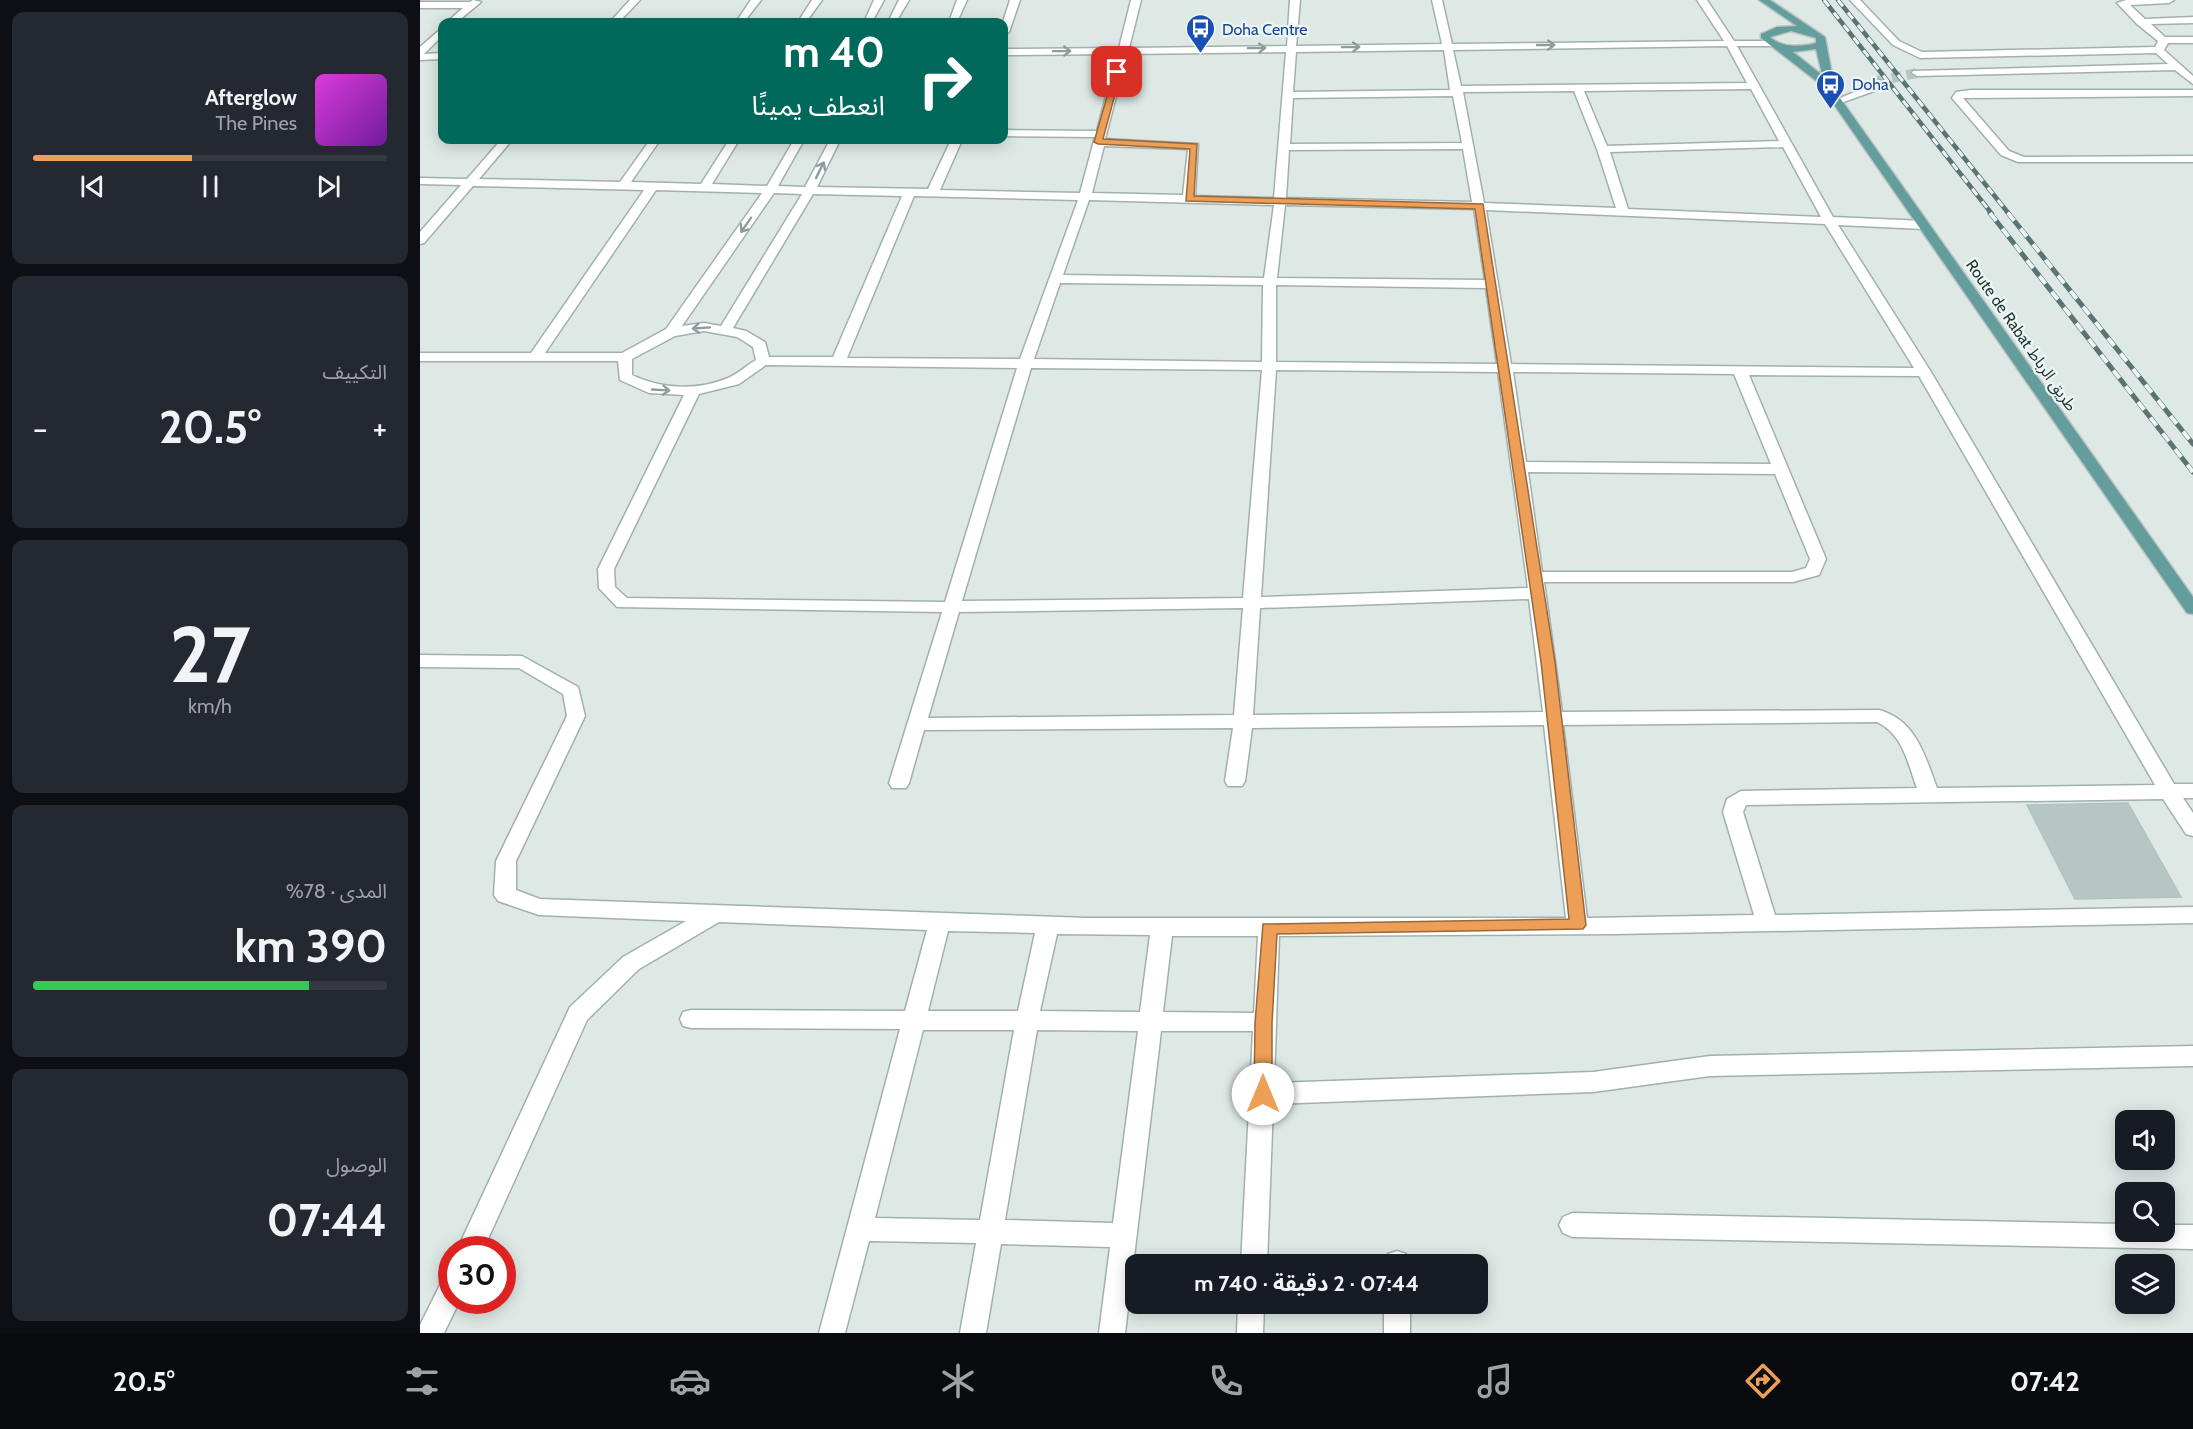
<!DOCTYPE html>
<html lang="ar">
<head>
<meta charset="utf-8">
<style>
  :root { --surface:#171b24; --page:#242831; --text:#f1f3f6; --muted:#9ea1a6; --line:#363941; --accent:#ed9e57 }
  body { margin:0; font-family:Cabin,"Noto Sans Arabic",sans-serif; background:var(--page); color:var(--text); direction:rtl; height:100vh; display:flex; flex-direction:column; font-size:22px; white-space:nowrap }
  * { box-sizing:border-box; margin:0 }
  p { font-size:20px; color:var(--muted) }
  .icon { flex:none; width:33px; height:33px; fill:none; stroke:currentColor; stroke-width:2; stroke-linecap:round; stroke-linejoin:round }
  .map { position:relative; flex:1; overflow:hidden; direction:ltr }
  .drawer { display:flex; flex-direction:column; gap:12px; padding:12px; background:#0d0f14; width:420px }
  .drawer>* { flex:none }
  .guide { position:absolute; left:18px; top:18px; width:570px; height:126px; border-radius:12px; box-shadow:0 3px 15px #0003; direction:rtl; background:#00695c; color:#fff; overflow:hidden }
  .controls { position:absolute; left:1695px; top:1110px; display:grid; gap:12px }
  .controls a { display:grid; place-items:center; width:60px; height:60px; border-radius:12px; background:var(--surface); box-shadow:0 3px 15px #0003; font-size:30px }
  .speed { position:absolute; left:18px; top:1236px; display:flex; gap:12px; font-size:30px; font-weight:700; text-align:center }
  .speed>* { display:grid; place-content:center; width:78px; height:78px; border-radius:50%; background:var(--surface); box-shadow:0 3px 15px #0003; line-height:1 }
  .speed .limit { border:9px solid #d22; background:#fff; color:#111 }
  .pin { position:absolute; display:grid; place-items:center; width:51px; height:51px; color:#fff; margin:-26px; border-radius:12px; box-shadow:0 3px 9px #0006 }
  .me { position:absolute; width:66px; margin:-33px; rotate:0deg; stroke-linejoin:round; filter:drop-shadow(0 0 4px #0008) }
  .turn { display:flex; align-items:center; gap:21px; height:126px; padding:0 24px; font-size:27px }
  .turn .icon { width:78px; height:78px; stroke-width:2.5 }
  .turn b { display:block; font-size:42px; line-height:51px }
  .big { font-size:45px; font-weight:700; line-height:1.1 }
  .drawer .card { flex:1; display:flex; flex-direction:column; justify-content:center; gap:9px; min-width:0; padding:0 21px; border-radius:12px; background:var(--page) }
  .drawer .dial { align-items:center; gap:0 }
  .dial b { font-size:78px; line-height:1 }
  .song { display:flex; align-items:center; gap:18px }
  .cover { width:72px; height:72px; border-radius:9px; background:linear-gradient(135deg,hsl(300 70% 55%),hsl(280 70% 35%)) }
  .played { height:6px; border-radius:3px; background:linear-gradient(90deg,var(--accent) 45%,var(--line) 45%) }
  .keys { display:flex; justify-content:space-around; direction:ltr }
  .heat { display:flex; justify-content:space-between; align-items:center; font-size:33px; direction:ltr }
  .charge { height:9px; border-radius:4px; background:linear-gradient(90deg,#34c759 78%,var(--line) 0) }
  .trip { position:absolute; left:705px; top:1254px; width:363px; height:60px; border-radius:12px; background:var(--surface); box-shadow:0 3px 15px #0003; font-weight:700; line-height:60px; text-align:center; direction:rtl }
  .dock { display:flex; height:96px; justify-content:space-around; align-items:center; background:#090b0e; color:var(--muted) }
  .dock .icon { width:42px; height:42px }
  .dock .on { color:var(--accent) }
  .dock b { font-size:27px; color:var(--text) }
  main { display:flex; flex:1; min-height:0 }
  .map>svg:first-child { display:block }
</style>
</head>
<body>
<main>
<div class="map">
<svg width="1773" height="1333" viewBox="0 0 1773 1333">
  <rect width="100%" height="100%" fill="#dee9e6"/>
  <!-- building -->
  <polygon fill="#b6c6c3" stroke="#b0c2bf" stroke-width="1.5" points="1708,803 1761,897 1655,899 1607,805"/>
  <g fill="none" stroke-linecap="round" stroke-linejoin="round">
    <!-- minor-tunnel -->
    <polyline stroke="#b8c6c3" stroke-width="10" stroke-dasharray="10 5" stroke-linecap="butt" points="1457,81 1497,73"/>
    <defs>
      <g id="minor">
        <polygon points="53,0 61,2 37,22 27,22 43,8 0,8 0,2 50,2"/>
        <polygon points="210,0 220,0 199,22 190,22"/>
        <polygon points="331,0 341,0 324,22 316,22"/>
        <polygon points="392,0 402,0 386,22 378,22"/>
        <polygon points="454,0 464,0 452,22 444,22"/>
        <polygon points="479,0 489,0 476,22 468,22"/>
        <polygon points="537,0 547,0 537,22 529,22"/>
        <polygon points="590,0 600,0 589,32 584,35 583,22"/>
        <path d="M711,0h10l-12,48 158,-2 3,-46h10l-4,46 146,-2 -10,-44h10l10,44 272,-3 -27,-41h10l27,41h40l2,2 -5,3h-34l96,171 91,4 6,4 -6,4 -86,-4 93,147 243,412h19v14h-10l10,15v23l-7,-2 -23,-35 -417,6 -3,7 32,103 418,-8v16l-577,11 -337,2 -5,147 319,-11 117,-16 483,-10v20l-483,10 -117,16 -320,12 -6,160h-26l12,-233h-92l-36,302h-26l11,-86 -109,-3 -15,89h-26l16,-90 -107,-2 -24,92h-26l81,-304 -209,-1 -8,-2 -3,-7 3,-7 8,-2 214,1 22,-81 -208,-8 -80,47 -52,51 -104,230h-26l113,-243 53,-50 63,-36 -147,-6 -41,-14 -4,-6 2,-34 71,-145 -4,-22 -44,-26 -99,-1v-12l102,1 56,31 7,29 -69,145v29l24,9 547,19h479l-22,-193 -292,3 -7,53 -3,5h-14l-3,-5 8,-53 -309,2 -15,53 -3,5h-14l-3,-5 53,-171 -325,-5 -18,-19 -1,-19 86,-174 -35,-2 -29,-13 -2,-19h-198v-8h111l113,-163 -171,-4 -49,57 -4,1v-12l41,-47 -41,-1v-6l47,1 34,-39h11l-33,39 141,3 30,-42h10l-29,42 70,2 28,-44h10l-27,44 55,2 27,-46h10l-26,46 27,1 25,-47h10l-23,47 111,2 23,-49h11l-22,50 140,3 15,-56 -91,-1v-6l93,1 20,-77 -113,1v-6l115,-1zM1307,46l20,37 -286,3 -8,-36zM1024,50l6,40 -157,2 3,-40zM866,52l-12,146 -79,-2 3,-52 -93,-5 22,-85zM1331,89l28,52 -172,5 -23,-55zM1154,91l23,58 19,59 -132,-5 -21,-111zM1033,96l9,47 -172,1 3,-46zM684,146l84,3 -5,46 -91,-2zM1363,147l38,70 -193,-8 -18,-57zM1043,149l9,53 -186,-4 3,-48zM236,190l106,3 -96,136 -44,24h-77zM354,193l28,1 -81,132 -17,-3 -22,3zM393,194l89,2 -69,161h-64l-4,-15 -19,-11 -13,-3zM494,196l164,4 -58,159 -173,-1zM669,200l185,5 -10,73 -201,-3zM865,205l189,4 11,71 -208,-2zM1066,210l339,14 89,144 -403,-4zM640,283l203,2 -1,77 -228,-3zM856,285l210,3 11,76 -221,-2zM284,331l33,6 16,10 3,13c-9,5 -18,14 -28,18 -30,13 -67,11 -96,-3v-16l43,-23zM346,365l251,3 -72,234 -318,-4 -12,-11 -1,-18 85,-175 40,-10zM611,368l231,2 -19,228 -281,3zM856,370l222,2 30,216 -267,9zM1093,372l221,2 37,90 -245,-2zM1329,375l170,1 236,409 -218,3c-12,-32 -21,-68 -58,-78l-317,2 -18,-130h249l26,-7 7,-16zM1108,472l247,2 35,85 -4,9 -14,4h-250zM1109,599l14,113 -290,3 7,-107zM823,608l-9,107 -306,3 31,-106zM1457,722c26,12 31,42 40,66l-176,3 -14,8 -4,13 31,103 -167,3 -24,-193zM528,931l87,2 -17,78h-90zM637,934l93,1 -10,77 -100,-1zM752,936h86l-4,77 -91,-1zM503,1030h91l-34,190 -105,-2zM617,1030l101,1 -25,192 -108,-3z"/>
        <polygon points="1430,0 1440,0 1479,41 1502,52 1735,47 1738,41 1717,24 1697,3 1706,0 1754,0 1749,3 1710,5 1725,19 1773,17 1773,23 1731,24 1745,37 1773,37 1773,43 1748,43 1744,50 1773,76 1773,84 1755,70 1497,76 1492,73 1493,71 1748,64 1736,53 1500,58 1473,45"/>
        <polygon points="22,28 22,36 4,54 22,53 22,59 0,60 0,47"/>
        <polygon points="1453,79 1462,81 1457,90 1418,104 1413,101 1449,86"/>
        <polygon points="1551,90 1773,90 1773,96 1543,98 1589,151 1604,157 1773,156 1773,162 1598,162 1581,155 1532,98 1536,92"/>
        <polygon points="1152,1213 1706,1224 1706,1232 1744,1232 1744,1225 1773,1225 1773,1249 1152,1237 1143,1233 1139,1225 1143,1217"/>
        <polygon points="977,1251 986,1254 990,1264 964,1264 968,1254"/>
        <polygon points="32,1276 32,1300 40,1300 24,1333 0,1333 0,1325 23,1279"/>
        <polygon points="818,1304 844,1304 843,1333 817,1333"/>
        <rect x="964" y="1304" width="26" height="29"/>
      </g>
      <path id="major" d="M1339,0h11l55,37 7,37 -4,7 365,516v17l-6,-1 -368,-530 -58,-45v-4l16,-7 20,-1zM1371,31l25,7v5c-16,4 -34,5 -46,-6zM1396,49l6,25v1l-29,-23z"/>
    </defs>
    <!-- minor casing -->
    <use href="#minor" stroke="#a1b0ae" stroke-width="3"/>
    <!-- major casing -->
    <use href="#major" stroke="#bcc3c3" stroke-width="3"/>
    <!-- minor -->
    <use href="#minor" fill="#fff" fill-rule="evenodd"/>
    <!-- major -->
    <use href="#major" fill="#639d9c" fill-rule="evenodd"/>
    <defs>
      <g id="rail-far1">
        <polyline points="1404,0 1572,214"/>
        <polyline points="1418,0 1589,214"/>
      </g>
      <g id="rail">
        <polyline points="1570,213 1773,472"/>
        <polyline points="1588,213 1773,444"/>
      </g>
    </defs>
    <!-- rail-far1 casing -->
    <use href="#rail-far1" stroke="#5a7473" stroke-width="4.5"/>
    <!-- rail casing -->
    <use href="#rail" stroke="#5a7473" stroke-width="5"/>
    <!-- rail-far1 -->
    <use href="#rail-far1" stroke="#eef6f4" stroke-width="3" stroke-dasharray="8" stroke-linecap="butt"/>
    <!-- rail -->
    <use href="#rail" stroke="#eef6f4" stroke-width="4" stroke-dasharray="10" stroke-linecap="butt"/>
  </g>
  <!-- one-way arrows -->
  <defs><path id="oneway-shaft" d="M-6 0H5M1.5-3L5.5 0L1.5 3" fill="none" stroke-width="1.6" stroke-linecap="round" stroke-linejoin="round" transform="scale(1.5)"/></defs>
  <g stroke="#909c9b">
    <use href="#oneway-shaft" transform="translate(1126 45)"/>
    <use href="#oneway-shaft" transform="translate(931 47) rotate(-1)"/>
    <use href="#oneway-shaft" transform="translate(837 48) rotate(-1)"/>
    <use href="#oneway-shaft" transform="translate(642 51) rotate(-1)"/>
    <use href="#oneway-shaft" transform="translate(400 170) rotate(-64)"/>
    <use href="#oneway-shaft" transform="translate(326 225) rotate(125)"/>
    <use href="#oneway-shaft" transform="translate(281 328) rotate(176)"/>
    <use href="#oneway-shaft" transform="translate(241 390) rotate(3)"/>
  </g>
  <!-- route -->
  <polygon fill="#ed9e57" stroke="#9a6739" stroke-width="1.5" points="697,69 701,72 683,139 777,144 774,196 1063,204 1135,662 1166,925 1163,929 857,934 852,1023 852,1094 850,1100 843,1102 837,1100 834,1094 835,1023 843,924 1149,919 1121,662 1055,209 766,201 770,149 678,144 674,142 694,72"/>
  <!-- icons -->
  <defs>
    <symbol id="bus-pin" viewBox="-11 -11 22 30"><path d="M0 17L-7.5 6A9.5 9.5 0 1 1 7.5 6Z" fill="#1a4fb4" stroke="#eef6f4"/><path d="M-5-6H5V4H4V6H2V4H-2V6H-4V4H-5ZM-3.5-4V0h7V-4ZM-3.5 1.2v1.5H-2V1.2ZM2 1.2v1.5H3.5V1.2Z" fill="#fff"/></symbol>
  </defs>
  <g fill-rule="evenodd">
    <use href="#bus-pin" x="764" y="12" width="33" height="45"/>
    <use href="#bus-pin" x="1394" y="68" width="33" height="45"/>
  </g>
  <g text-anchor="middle" stroke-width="4.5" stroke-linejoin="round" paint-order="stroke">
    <!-- far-transit labels -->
    <g font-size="16" fill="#164399" stroke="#eef6f4" text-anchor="start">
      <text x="802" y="35">Doha Centre</text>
      <text x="1432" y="90">Doha</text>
    </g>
    <!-- far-street labels -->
    <g font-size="16" fill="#203837" stroke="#eef6f4">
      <text transform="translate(1602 335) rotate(55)" y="6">Route de Rabat طريق الرباط</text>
    </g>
  </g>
</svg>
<div class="controls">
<a><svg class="icon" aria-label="sound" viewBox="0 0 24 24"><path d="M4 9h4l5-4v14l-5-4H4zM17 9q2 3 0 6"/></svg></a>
<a><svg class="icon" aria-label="search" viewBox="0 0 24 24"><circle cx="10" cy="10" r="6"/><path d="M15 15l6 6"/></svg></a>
<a><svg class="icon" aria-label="layers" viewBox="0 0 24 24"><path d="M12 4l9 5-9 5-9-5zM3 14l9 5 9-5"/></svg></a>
</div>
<div class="speed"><div class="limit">30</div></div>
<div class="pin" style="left:697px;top:72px;background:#d93025"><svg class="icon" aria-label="arrive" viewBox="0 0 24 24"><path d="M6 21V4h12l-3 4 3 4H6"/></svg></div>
<svg class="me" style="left:843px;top:1094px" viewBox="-20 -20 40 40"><circle r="19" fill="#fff"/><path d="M0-13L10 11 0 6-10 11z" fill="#ed9e57"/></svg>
<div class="trip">07:44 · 2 دقيقة · 740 m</div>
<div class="guide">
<div class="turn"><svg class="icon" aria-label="right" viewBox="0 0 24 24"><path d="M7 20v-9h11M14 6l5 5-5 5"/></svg><div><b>40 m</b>انعطف يمينًا</div></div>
</div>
</div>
<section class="drawer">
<div class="card">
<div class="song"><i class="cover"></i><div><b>Afterglow</b><p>The Pines</p></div></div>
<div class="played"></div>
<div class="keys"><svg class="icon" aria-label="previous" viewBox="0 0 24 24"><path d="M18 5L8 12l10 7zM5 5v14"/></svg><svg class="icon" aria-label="pause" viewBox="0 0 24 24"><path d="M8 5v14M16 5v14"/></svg><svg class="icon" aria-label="next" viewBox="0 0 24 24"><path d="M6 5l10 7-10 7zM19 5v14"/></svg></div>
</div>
<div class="card"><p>التكييف</p>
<div class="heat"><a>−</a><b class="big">20.5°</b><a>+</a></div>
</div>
<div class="card dial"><b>27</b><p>km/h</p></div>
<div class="card"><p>المدى · 78%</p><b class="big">390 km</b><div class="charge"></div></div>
<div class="card"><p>الوصول</p><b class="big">07:44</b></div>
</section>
</main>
<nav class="dock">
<b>07:42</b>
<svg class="icon on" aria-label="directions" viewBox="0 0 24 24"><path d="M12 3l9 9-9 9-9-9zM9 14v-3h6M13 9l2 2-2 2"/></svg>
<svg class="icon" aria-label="music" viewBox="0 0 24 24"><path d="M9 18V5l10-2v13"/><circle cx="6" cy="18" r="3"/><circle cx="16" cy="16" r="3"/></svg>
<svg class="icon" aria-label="phone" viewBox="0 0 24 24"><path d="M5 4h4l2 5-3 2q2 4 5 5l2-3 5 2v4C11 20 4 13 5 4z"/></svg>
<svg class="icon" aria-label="climate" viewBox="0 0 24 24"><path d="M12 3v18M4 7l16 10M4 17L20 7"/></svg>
<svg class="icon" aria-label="car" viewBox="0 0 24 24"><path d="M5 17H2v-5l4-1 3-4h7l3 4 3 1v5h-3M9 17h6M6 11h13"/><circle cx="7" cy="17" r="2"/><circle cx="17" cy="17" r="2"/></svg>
<svg class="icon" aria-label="filters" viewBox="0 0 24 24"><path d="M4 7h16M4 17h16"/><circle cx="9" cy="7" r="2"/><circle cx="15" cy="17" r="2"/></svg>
<b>20.5°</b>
</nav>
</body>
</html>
